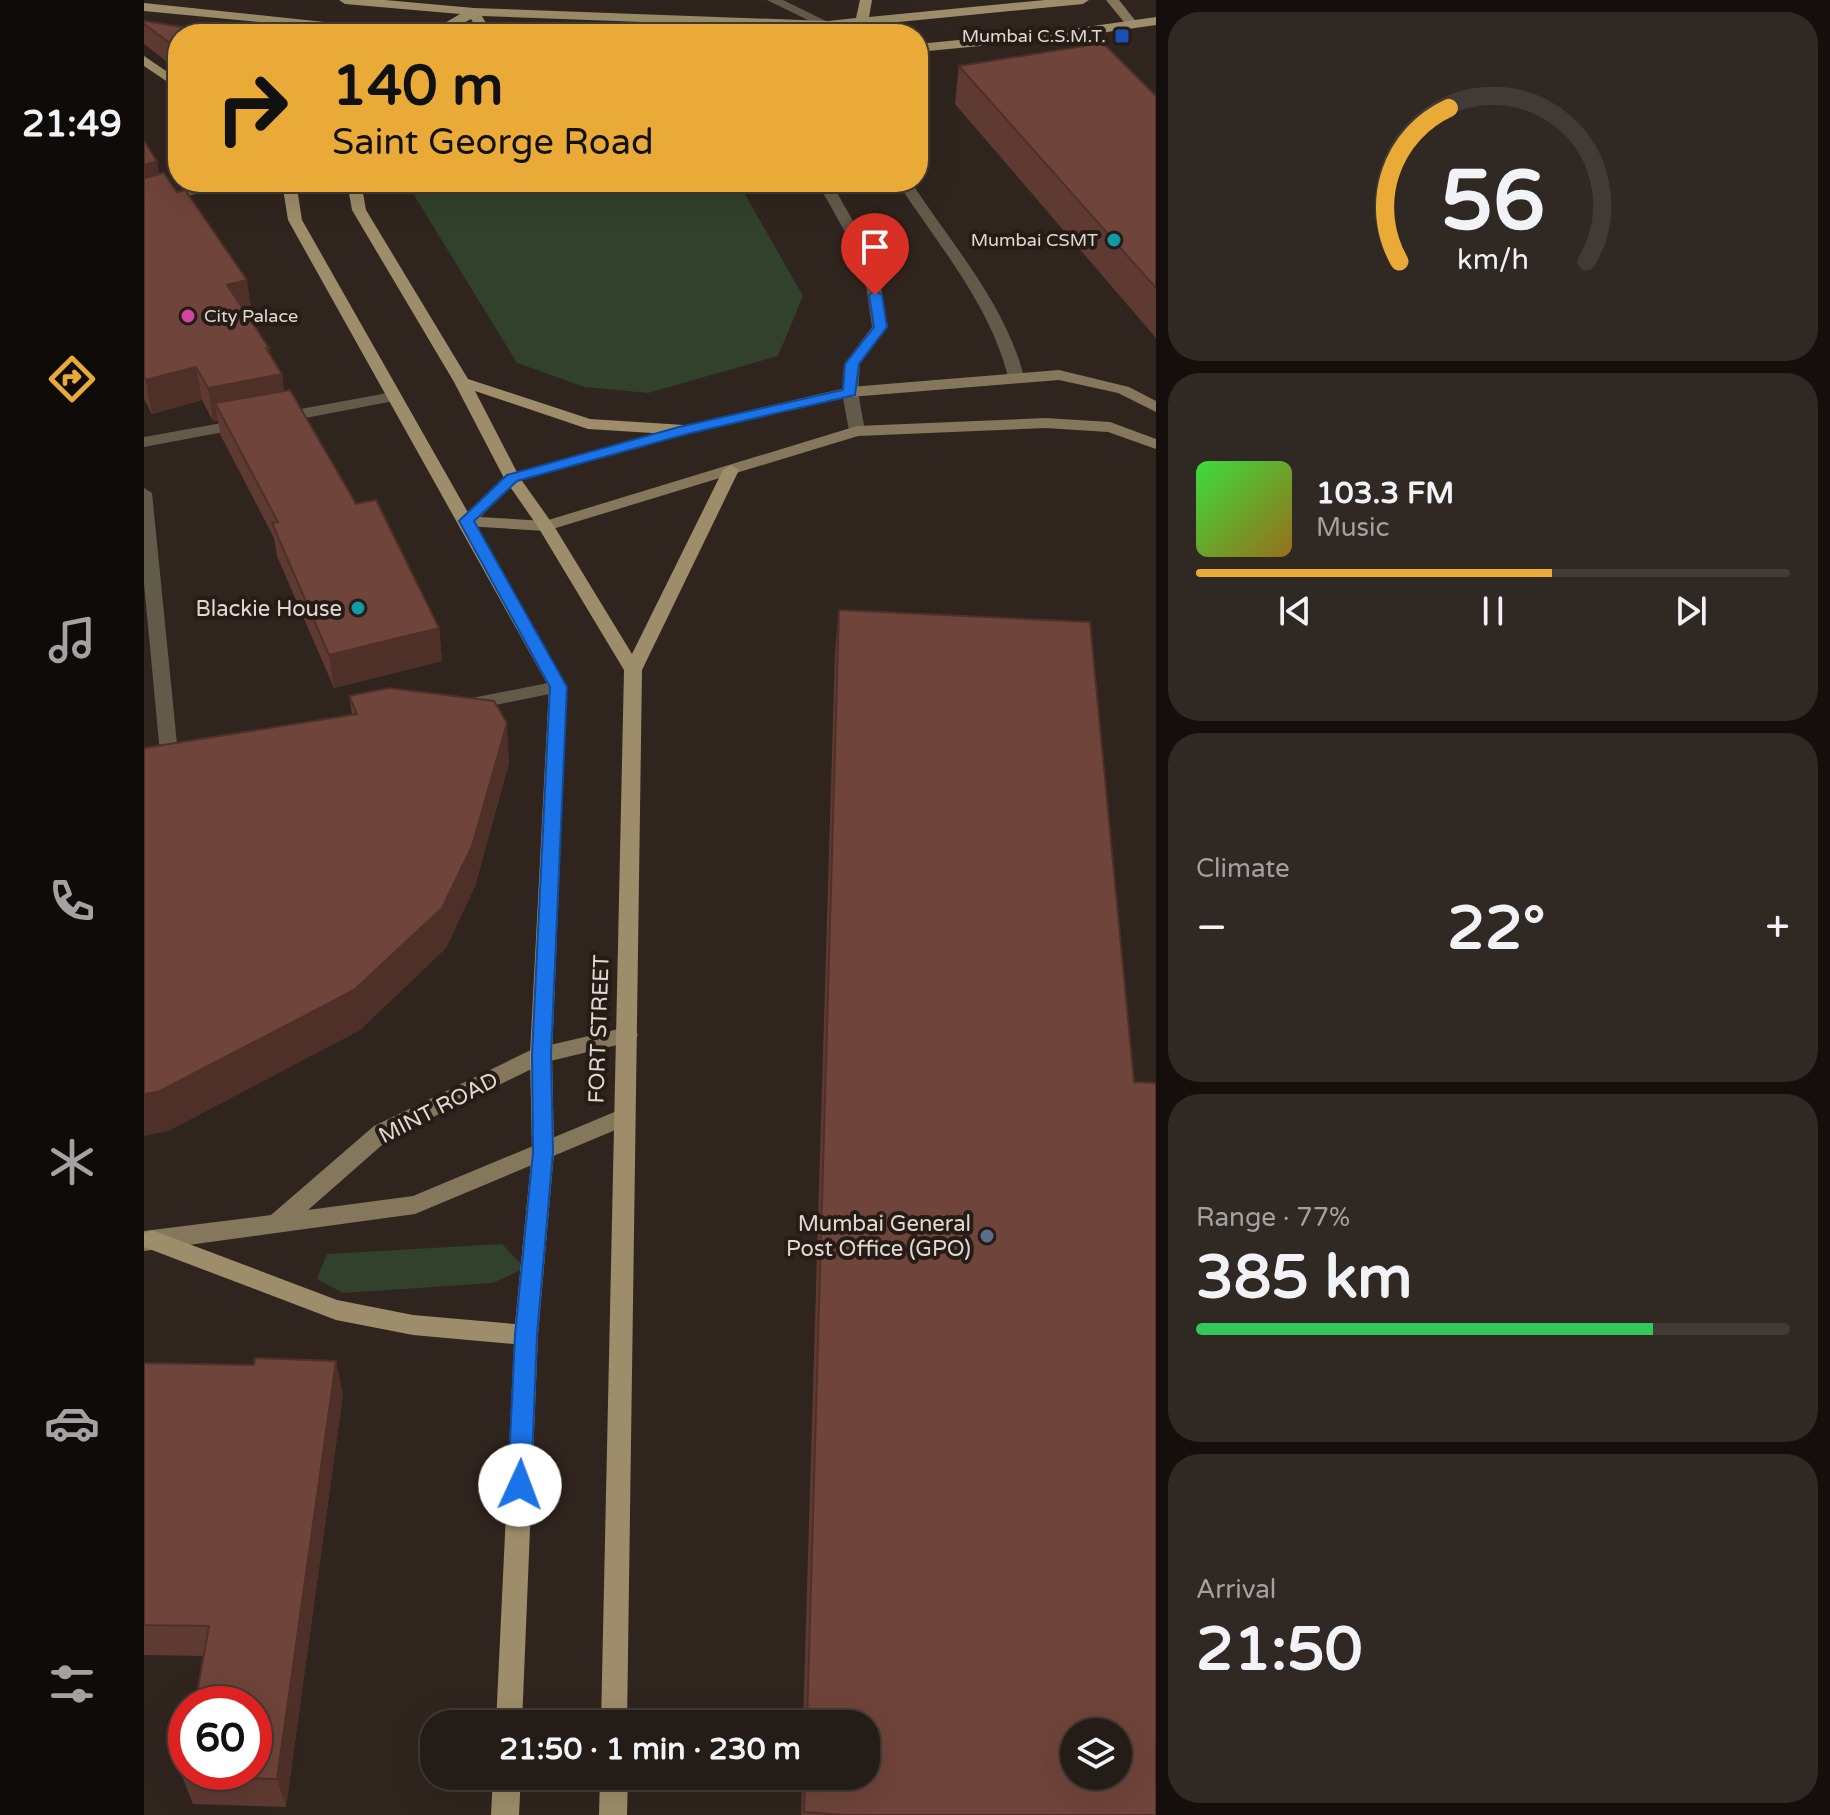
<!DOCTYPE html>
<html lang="en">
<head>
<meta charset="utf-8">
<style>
  :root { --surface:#241c16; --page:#302923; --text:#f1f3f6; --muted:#a3a1a1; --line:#413a35; --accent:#e9aa38 }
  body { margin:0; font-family:"Varela Round",sans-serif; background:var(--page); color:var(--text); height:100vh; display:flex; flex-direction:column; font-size:30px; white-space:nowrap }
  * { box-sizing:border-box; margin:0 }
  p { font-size:26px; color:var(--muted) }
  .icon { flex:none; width:44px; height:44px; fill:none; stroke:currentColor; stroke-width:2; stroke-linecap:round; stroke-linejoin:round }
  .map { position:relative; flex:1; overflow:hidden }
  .side { display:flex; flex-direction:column; gap:12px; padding:12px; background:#140f0c; width:674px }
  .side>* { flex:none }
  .banner { position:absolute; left:24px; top:24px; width:760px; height:168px; border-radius:32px; box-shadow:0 8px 32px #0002,0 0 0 2px var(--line); background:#e9aa38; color:#111; overflow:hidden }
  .fabs { position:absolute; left:916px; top:1718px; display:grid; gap:16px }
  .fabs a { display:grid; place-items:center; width:72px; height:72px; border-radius:50%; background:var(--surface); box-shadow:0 8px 32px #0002,0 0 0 2px var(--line); font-size:40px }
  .speed { position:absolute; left:24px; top:1686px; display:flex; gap:16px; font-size:40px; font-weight:700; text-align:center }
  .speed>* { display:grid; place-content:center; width:104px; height:104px; border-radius:50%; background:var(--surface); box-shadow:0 8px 32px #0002,0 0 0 2px var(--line); line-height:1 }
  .speed .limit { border:12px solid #d22; background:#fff; color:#111 }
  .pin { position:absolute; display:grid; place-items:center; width:68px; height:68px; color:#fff; margin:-82px -34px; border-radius:50% 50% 50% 0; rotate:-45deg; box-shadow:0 0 8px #0007 }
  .pin .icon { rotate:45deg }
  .me { position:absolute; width:88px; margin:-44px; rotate:2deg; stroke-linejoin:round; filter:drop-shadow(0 0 6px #0008) }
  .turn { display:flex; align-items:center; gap:28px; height:168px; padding:0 32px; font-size:36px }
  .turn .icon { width:104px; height:104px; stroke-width:2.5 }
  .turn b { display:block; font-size:56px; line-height:68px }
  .big { font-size:60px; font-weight:700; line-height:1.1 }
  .side .card { flex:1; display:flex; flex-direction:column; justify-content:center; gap:12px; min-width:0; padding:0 28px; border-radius:32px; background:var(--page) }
  .side .dial { align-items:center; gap:0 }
  .dial svg { height:208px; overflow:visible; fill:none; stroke:var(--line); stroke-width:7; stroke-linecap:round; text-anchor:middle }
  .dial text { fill:var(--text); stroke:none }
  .song { display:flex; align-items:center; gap:24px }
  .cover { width:96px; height:96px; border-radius:12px; background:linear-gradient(135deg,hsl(120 70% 55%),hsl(40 70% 35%)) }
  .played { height:8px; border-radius:4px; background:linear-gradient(90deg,var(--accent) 60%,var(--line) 60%) }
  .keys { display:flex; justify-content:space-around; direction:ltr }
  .heat { display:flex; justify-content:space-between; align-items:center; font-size:44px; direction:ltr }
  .charge { height:12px; border-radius:6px; background:linear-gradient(90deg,#34c759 77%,var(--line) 0) }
  .trip { position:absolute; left:276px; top:1710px; width:460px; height:80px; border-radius:32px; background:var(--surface); box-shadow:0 8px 32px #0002,0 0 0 2px var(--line); font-weight:700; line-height:80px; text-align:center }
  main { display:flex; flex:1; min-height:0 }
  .dock { display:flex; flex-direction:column; width:144px; justify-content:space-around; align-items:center; background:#0e0b09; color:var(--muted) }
  .dock .icon { width:56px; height:56px }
  .dock .active { color:var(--accent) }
  .dock b { font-size:36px; color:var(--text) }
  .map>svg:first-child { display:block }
</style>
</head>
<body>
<main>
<nav class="dock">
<b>21:49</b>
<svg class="icon active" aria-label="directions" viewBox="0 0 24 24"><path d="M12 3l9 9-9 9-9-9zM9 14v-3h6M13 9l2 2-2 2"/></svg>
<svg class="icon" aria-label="music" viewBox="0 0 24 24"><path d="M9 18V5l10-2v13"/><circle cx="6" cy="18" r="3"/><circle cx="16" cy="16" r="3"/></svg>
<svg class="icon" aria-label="phone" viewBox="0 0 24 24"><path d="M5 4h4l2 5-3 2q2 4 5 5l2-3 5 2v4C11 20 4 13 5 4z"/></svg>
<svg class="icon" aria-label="climate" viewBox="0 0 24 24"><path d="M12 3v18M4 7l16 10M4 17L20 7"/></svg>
<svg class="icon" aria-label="car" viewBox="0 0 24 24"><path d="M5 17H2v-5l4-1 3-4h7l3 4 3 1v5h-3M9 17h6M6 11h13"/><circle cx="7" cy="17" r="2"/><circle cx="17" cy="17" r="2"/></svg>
<svg class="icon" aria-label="filters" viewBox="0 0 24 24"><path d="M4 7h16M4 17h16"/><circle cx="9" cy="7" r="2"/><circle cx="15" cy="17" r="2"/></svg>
</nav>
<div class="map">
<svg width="1012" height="1815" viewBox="0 0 1012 1815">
  <rect width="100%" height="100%" fill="#30251e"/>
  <!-- green -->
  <g fill="#32412b">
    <polygon points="268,182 594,182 659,296 634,356 504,393 441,387 373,363 270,195"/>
    <polygon points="358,1244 381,1268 349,1283 199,1293 173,1279 183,1254"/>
  </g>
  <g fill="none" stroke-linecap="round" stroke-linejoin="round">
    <!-- service -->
    <g fill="#635b4a" fill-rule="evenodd">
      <polygon points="673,182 687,182 733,264 744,327 716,364 714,392 721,431 713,436 705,431 698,392 700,364 728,327 719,264"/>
      <path d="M753,182h14c40,61 95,123 113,195l-3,3 -5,2 -8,-5c-17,-71 -71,-134 -111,-195z"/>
    </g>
    <!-- minor -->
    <g fill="#635b4a" fill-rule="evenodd">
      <polygon points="67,182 89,182 0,210 0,202"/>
      <polygon points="249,392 257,397 255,400 135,423 127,418 135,413"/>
      <polygon points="100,419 108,424 106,427 0,447 0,437"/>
      <polygon points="0,488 8,493 35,764 26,770 17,764 0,583"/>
      <polygon points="414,681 420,683 423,687 420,691 318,712 309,706 318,700"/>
    </g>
    <!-- tertiary -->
    <polygon fill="#635b4a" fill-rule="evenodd" points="623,0 639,0 690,25 680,28"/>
    <!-- secondary -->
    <g fill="#84775c" fill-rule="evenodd">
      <polygon points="962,0 975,0 994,24 992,27 984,27"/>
      <polygon points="915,370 985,387 1012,401 1012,412 974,393 915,380 706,397 544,434 374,481 336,517 401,521 713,426 902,418 966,422 1012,439 1012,449 964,432 902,428 714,436 402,531 322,526 314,521 362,475 534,427 706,387"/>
      <polygon points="483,1027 490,1029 494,1035 490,1041 402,1062 246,1138 164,1210 269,1196 480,1108 488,1111 491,1117 488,1123 271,1214 0,1251 0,1231 127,1215 230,1126 389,1049"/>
    </g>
    <!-- primary -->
    <g fill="#9d8d6a" fill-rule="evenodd">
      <polygon points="195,0 241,0 330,8 684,21 712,18 716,0 728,0 725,17 901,0 945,0 939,4 684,29 338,16 348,34 336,34 327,19 299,34 240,34 0,11 0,3 284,33 316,14 201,4"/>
      <polygon points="1012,17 1012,25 928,37 774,52 774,44 928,29"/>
      <polygon points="0,56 34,79 34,89 0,66"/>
      <polygon points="138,182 152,182 158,220 423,687 408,1055 410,1152 394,1335 378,1724 352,1724 370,1344 269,1335 192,1320 0,1247 0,1233 8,1230 193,1300 269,1315 371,1324 388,1152 386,1055 405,687 144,220"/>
      <polygon points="203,182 217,182 222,210 324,379 446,419 540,425 548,430 540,435 444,429 331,391 376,478 410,526 488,654 579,470 587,465 595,470 498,670 483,1724 457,1724 480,670 394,527 360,478 310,382 208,210"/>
      <polygon points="349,1776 377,1776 375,1815 347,1815"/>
      <polygon points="456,1776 484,1776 483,1815 455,1815"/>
    </g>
  </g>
  <!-- wall -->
  <g fill="#5f3a32">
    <polygon points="0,21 34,34 34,70 0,44"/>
    <polygon points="815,66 1012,96 1012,338 811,104"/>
    <polygon points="0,141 15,174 108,313 102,314 125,348 126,354 138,374 140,391 212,504 295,628 298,661 190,688 133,556 130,538 77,436 74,421 69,421 58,400 8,414 0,399"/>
    <polygon points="695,610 1012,1815 657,1815 658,1776 722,1776 722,1724 659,1724 691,652"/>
    <polygon points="205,696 365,763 331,886 302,948 216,1030 24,1131 208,714"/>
    <polygon points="0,1363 199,1394 142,1807 49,1804 38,1776 59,1656 0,1655"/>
  </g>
  <!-- shaded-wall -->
  <g fill="#4e3029">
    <polygon points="13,161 19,193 0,199 0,165"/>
    <polygon points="103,280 108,313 88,318 83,285"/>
    <polygon points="122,348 125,348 129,376 138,374 142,408 71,403 74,421 69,421 64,388"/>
    <polygon points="52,367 58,400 8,414 2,380"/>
    <polygon points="295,628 298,661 190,688 185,655"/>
    <polygon points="363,723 365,763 331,886 302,948 216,1030 24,1131 0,1136 0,1094"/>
    <polygon points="192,1361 199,1394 142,1807 133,1779"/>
  </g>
  <!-- building -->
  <g fill="#6f443a" stroke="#4e3029" stroke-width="2" fill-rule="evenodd">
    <polygon points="0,21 84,34 34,34 34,49 0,24"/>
    <polygon points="959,43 1012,96 1012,288 815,66"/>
    <polygon points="0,141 13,161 0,165"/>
    <polygon points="20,173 33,192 41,190 103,280 83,285 125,348 122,348 138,374 64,388 52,367 2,380 0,377 0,178"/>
    <polygon points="146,390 212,504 232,500 295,628 185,655 128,523 134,522 71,403"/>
    <path d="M695,610l251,12 44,460 22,1v732h-312l-40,-3 1,-36h61v-52h-59zM930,1732h44v44h-44z"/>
    <polygon points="245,688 350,701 363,723 328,846 298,908 210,990 14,1092 0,1094 0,748 213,714 205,696"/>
    <polygon points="111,1358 192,1361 133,1779 38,1776 42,1755 42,1772 110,1772 110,1704 51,1704 65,1626 0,1625 0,1363 110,1365"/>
  </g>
  <!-- route -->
  <polygon fill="#1a73e8" stroke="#114b97" stroke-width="2" points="731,291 738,295 743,327 715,364 711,395 543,434 373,481 330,521 423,687 407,1055 409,1152 393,1335 387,1485 384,1492 376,1495 368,1492 364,1485 371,1335 389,1152 388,1055 406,687 315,521 363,475 535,427 699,390 701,364 730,327 725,295"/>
  <!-- markers -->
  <rect fill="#1a4fb4" stroke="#261b15" stroke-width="3" x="970" y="28" width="16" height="16" rx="4"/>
  <g fill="#0f9aa8" stroke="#261b15" stroke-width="3">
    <circle cx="970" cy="240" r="8"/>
    <circle cx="214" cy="608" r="8"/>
  </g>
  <circle fill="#d1479c" stroke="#261b15" stroke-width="3" cx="44" cy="316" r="8"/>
  <circle fill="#5c6f8a" stroke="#261b15" stroke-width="3" cx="843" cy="1236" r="8"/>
  <g text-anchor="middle" stroke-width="8" stroke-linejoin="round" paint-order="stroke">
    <!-- far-poi labels -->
    <g font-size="18" fill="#e0d8d3" stroke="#261b15" text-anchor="end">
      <text x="962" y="42">Mumbai C.S.M.T.</text>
      <text x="954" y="246">Mumbai CSMT</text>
      <text x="60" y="322" text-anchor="start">City Palace</text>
    </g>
    <!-- poi labels -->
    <g font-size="22" fill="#e0d8d3" stroke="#261b15" text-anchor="end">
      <text x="198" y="616">Blackie House</text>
      <text x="827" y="1231">Mumbai General<tspan x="827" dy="25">Post Office (GPO)</tspan></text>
    </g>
    <!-- street labels -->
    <g font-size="22" fill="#e0d8d3" stroke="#261b15">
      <text transform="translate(454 1029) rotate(-88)" y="8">FORT STREET</text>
      <text transform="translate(294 1107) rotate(-27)" y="8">MINT ROAD</text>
    </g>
  </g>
</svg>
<div class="fabs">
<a><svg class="icon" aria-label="layers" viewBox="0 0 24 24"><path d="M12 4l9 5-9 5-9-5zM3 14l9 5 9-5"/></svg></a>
</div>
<div class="speed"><div class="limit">60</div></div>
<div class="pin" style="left:731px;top:295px;background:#d93025"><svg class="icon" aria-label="arrive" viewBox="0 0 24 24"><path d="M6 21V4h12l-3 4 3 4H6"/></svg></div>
<svg class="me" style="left:376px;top:1485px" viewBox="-20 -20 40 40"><circle r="19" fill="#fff"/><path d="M0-13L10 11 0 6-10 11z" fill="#1a73e8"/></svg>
<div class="trip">21:50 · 1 min · 230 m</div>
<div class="banner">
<div class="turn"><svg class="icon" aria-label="right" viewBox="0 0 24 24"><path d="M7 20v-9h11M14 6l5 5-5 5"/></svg><div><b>140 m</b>Saint George Road</div></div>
</div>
</div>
<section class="side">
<div class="card dial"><svg viewBox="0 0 100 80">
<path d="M14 69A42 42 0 1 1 86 69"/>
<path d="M14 69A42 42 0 0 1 33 10" stroke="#e9aa38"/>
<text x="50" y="56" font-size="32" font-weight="700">56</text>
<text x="50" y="72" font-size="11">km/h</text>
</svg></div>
<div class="card">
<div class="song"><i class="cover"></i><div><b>103.3 FM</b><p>Music</p></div></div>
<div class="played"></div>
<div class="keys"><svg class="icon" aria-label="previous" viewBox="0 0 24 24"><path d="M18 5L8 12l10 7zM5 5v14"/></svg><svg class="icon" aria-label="pause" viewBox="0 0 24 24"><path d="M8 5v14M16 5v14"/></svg><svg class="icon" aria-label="next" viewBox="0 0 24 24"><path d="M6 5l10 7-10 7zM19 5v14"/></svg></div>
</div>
<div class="card"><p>Climate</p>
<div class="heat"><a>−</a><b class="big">22°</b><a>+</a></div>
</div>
<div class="card"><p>Range · 77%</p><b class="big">385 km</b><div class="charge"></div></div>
<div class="card"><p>Arrival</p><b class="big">21:50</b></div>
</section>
</main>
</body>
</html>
